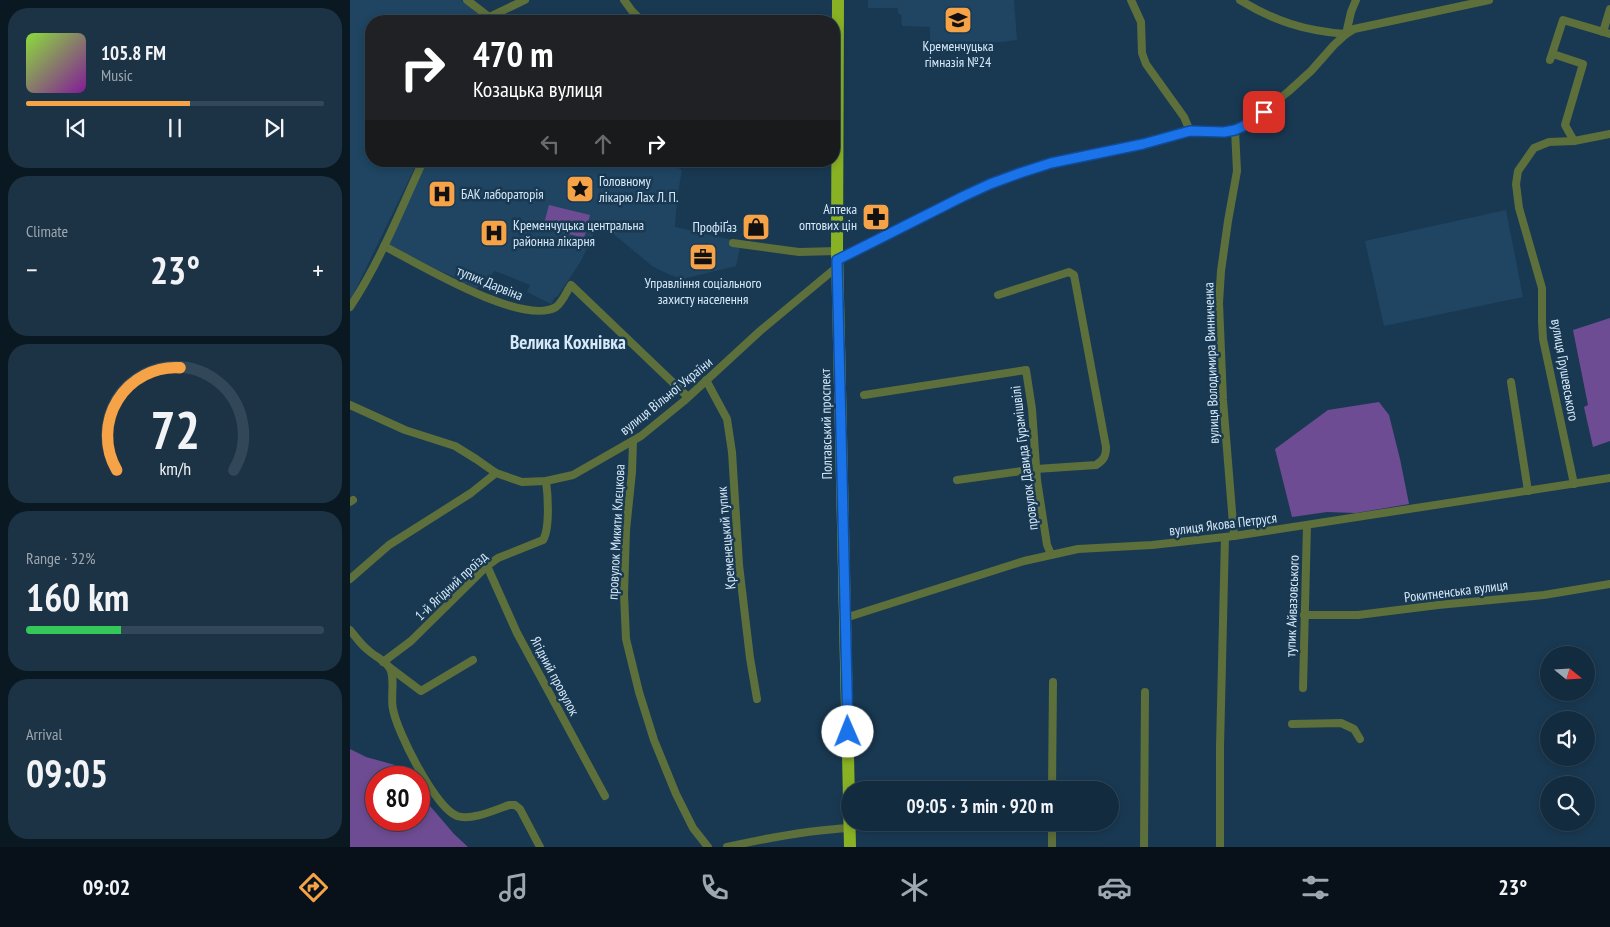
<!DOCTYPE html>
<html lang="en">
<head>
<meta charset="utf-8">
<style>
  :root { --surface:#132b3e; --page:#1c3345; --text:#f1f3f6; --muted:#9da7b0; --line:#324758; --accent:#f6a247 }
  body { margin:0; font-family:"PT Sans Narrow",sans-serif; background:var(--page); color:var(--text); height:100vh; display:flex; flex-direction:column; font-size:19px; white-space:nowrap }
  * { box-sizing:border-box; margin:0 }
  p { font-size:16px; color:var(--muted) }
  .icon { flex:none; width:28px; height:28px; fill:none; stroke:currentColor; stroke-width:2; stroke-linecap:round; stroke-linejoin:round }
  .map { position:relative; flex:1; overflow:hidden }
  .drawer { display:flex; flex-direction:column; gap:8px; padding:8px; background:#0a1822; width:350px }
  .drawer>* { flex:none }
  .banner { position:absolute; left:15px; top:15px; width:475px; height:152px; border-radius:20px; box-shadow:0 2px 8px #0003,0 0 0 1px var(--line); background:#202124; color:#fff; overflow:hidden }
  .needle { width:32px; rotate:108deg }
  .tools { position:absolute; left:1190px; top:646px; display:grid; gap:10px }
  .tools a { display:grid; place-items:center; width:55px; height:55px; border-radius:50%; background:var(--surface); box-shadow:0 2px 8px #0003,0 0 0 1px var(--line); font-size:25px }
  .speed { position:absolute; left:15px; top:766px; display:flex; gap:10px; font-size:25px; font-weight:700; text-align:center }
  .speed>* { display:grid; place-content:center; width:65px; height:65px; border-radius:50%; background:var(--surface); box-shadow:0 2px 8px #0003,0 0 0 1px var(--line); line-height:1 }
  .speed .limit { border:8px solid #d22; background:#fff; color:#111 }
  .pin { position:absolute; display:grid; place-items:center; width:42px; height:42px; color:#fff; margin:-21px; border-radius:10px; box-shadow:0 2px 8px #0006 }
  .me { position:absolute; width:55px; margin:-28px; rotate:359deg; stroke-linejoin:round; filter:drop-shadow(0 0 4px #0008) }
  .turn { display:flex; align-items:center; gap:18px; height:105px; padding:0 25px; font-size:22px }
  .turn .icon { width:65px; height:65px; stroke-width:2.5 }
  .turn b { display:block; font-size:35px; line-height:42px }
  .lanes { display:flex; align-items:center; height:48px; padding:0 25px; background:#0003; justify-content:center; gap:25px; direction:ltr }
  .lanes .off { opacity:.35 }
  .big { font-size:38px; font-weight:800; line-height:1.1 }
  .drawer .card { flex:1; display:flex; flex-direction:column; justify-content:center; gap:8px; min-width:0; padding:0 18px; border-radius:20px; background:var(--page) }
  .drawer .dial { align-items:center; gap:0 }
  .dial svg { height:130px; overflow:visible; fill:none; stroke:var(--line); stroke-width:7; stroke-linecap:round; text-anchor:middle }
  .dial text { fill:var(--text); stroke:none }
  .song { display:flex; align-items:center; gap:15px }
  .cover { width:60px; height:60px; border-radius:8px; background:linear-gradient(135deg,hsl(90 70% 55%),hsl(290 70% 35%)) }
  .played { height:5px; border-radius:2px; background:linear-gradient(90deg,var(--accent) 55%,var(--line) 55%) }
  .keys { display:flex; justify-content:space-around; direction:ltr }
  .heat { display:flex; justify-content:space-between; align-items:center; font-size:28px; direction:ltr }
  .charge { height:8px; border-radius:4px; background:linear-gradient(90deg,#34c759 32%,var(--line) 0) }
  .trip { position:absolute; left:491px; top:781px; width:278px; height:50px; border-radius:25px; background:var(--surface); box-shadow:0 2px 8px #0003,0 0 0 1px var(--line); font-weight:800; line-height:50px; text-align:center }
  .menu { display:flex; height:80px; justify-content:space-around; align-items:center; background:#081119; color:var(--muted) }
  .menu .icon { width:35px; height:35px }
  .menu .on { color:var(--accent) }
  .menu b { font-size:22px; color:var(--text) }
  main { display:flex; flex:1; min-height:0 }
  .map>svg:first-child { display:block }
</style>
</head>
<body>
<main>
<section class="drawer">
<div class="card">
<div class="song"><i class="cover"></i><div><b>105.8 FM</b><p>Music</p></div></div>
<div class="played"></div>
<div class="keys"><svg class="icon" aria-label="previous" viewBox="0 0 24 24"><path d="M18 5L8 12l10 7zM5 5v14"/></svg><svg class="icon" aria-label="pause" viewBox="0 0 24 24"><path d="M8 5v14M16 5v14"/></svg><svg class="icon" aria-label="next" viewBox="0 0 24 24"><path d="M6 5l10 7-10 7zM19 5v14"/></svg></div>
</div>
<div class="card"><p>Climate</p>
<div class="heat"><a>−</a><b class="big">23°</b><a>+</a></div>
</div>
<div class="card dial"><svg viewBox="0 0 100 80">
<path d="M14 69A42 42 0 1 1 86 69"/>
<path d="M14 69A42 42 0 0 1 53 6" stroke="#f6a247"/>
<text x="50" y="56" font-size="32" font-weight="700">72</text>
<text x="50" y="72" font-size="11">km/h</text>
</svg></div>
<div class="card"><p>Range · 32%</p><b class="big">160 km</b><div class="charge"></div></div>
<div class="card"><p>Arrival</p><b class="big">09:05</b></div>
</section>
<div class="map">
<svg width="1260" height="847" viewBox="0 0 1260 847">
  <rect width="100%" height="100%" fill="#193952"/>
  <!-- built -->
  <g fill="#1f4562">
    <polygon points="0,0 111,0 129,15 131,19 131,21 21,21 21,161 68,161 0,301"/>
    <polygon points="518,0 664,0 667,40 651,42 580,42 580,27 552,26 551,14 548,14 548,8 518,8"/>
    <polygon points="77,161 157,161 166,166 169,161 315,161 332,170 327,198 325,227 391,242 386,266 333,279 320,275 302,266 249,222 231,261 207,297 205,297 201,304 177,292 180,285 145,271 124,291 117,283 114,285 109,279 64,260 38,246"/>
    <polygon points="1156,210 1173,297 1034,326 1015,241"/>
  </g>
  <!-- green -->
  <g fill="#6e4c93">
    <polygon points="199,205 240,215 234,238 193,227"/>
    <polygon points="1260,318 1260,441 1243,447 1234,407 1238,405 1223,330"/>
    <polygon points="1029,402 1039,415 1050,459 1059,504 1006,513 977,512 942,517 925,449 978,410"/>
    <polygon points="0,749 16,757 45,765 56,777 26,778 26,820 69,820 69,793 104,834 118,847 0,847"/>
  </g>
  <g fill="none" stroke-linecap="round" stroke-linejoin="round">
    <!-- minor -->
    <g stroke="#5d6f3a" stroke-width="8">
      <polyline points="117,0 139,17"/>
      <polyline points="274,0 282,11 292,21"/>
      <polyline points="781,0 791,22 792,53 796,64 834,117 840,131"/>
      <path d="M890,0c34,21 65,31 106,34l5,-22 5,-12"/>
      <polyline points="139,17 175,0"/>
      <polyline points="1253,32 1260,9"/>
      <polyline points="1203,54 1233,64 1215,125 1224,141"/>
      <polyline points="1200,60 1213,20 1260,34"/>
      <polyline points="383,243 449,252 487,251"/>
      <path d="M34,246c33,17 138,81 172,61 6,-4 11,-16 15,-22l117,112"/>
      <polyline points="487,260 640,184 701,163 793,144 840,131 885,130 898,124 939,91 961,71 984,45 996,34 1004,29 1139,0"/>
      <path d="M0,307c30,-45 50,-96 73,-146"/>
      <polyline points="356,380 377,419 382,452 389,565 400,658 407,699"/>
      <polyline points="1161,382 1178,491"/>
      <polyline points="514,395 676,370 682,409 687,480 697,545 701,554"/>
      <polyline points="0,405 55,430 105,446 126,459 146,473 172,482 196,481 223,475 291,436 334,401 410,331 487,267"/>
      <polyline points="283,441 282,472 276,530 274,594 276,639 289,692 304,740 326,794 343,828 358,847"/>
      <path d="M607,480l79,-11 60,-4c8,-5 10,-9 10,-18l-32,-172 -5,-3 -71,23"/>
      <polyline points="1224,484 1193,339 1192,322 1192,288 1169,208 1166,184 1168,171 1184,148 1199,142 1224,141 1260,134"/>
      <polyline points="0,502 3,500"/>
      <polyline points="884,536 873,400 869,303 871,271 878,221 887,171 885,130"/>
      <polyline points="137,566 167,633 255,796"/>
      <polyline points="0,579 39,545 121,493 146,473"/>
      <polyline points="954,615 1008,615 1088,605 1194,595 1260,584"/>
      <polyline points="495,618 674,561 728,549 802,545 884,536 1260,478"/>
      <path d="M0,630c6,7 11,15 18,20 6,6 16,10 21,17 7,9 1,30 4,42 4,23 42,98 64,107 14,5 38,-6 52,-11h6l5,4 20,38"/>
      <path d="M33,662l28,-21 76,-75 11,-8 45,-18c7,-11 5,-45 3,-59"/>
      <polyline points="39,667 71,691 123,660"/>
      <polyline points="953,688 957,525"/>
      <polyline points="942,724 991,723 1004,729 1010,739"/>
      <polyline points="702,790 703,682"/>
      <path d="M377,847c40,-9 81,-17 123,-19"/>
      <polyline points="702,847 702,822"/>
      <polyline points="794,847 795,692"/>
      <polyline points="870,847 870,747 875,537"/>
    </g>
    <!-- trunk -->
    <polyline stroke="#89b124" stroke-width="12" points="488,0 487,251 500,847"/>
  </g>
  <g fill="none" stroke-linecap="round" stroke-linejoin="round">
    <defs>
      <polyline id="route" points="498,732 487,260 614,196 640,184 670,173 701,163 793,144 840,131 874,132 885,130 898,124 914,112"/>
    </defs>
    <!-- route casing -->
    <use href="#route" stroke="#114b97" stroke-width="12"/>
    <!-- route -->
    <use href="#route" stroke="#1a73e8" stroke-width="9"/>
  </g>
  <!-- icons -->
  <defs>
    <symbol id="school-square" viewBox="-11 -11 22 22"><rect x="-9" y="-9" width="18" height="18" rx="4" fill="#f6a247" stroke="#193952"/><path d="M0-5L7-2L0 1L-7-2ZM-4 1L0 2.5L4 1V4Q0 6-4 4Z" fill="#111"/></symbol>
    <symbol id="sight-square" viewBox="-11 -11 22 22"><rect x="-9" y="-9" width="18" height="18" rx="4" fill="#f6a247" stroke="#193952"/><path d="M0-6L1.8-2.2L6-1.7L2.9 1.2L3.7 5.4L0 3.3L-3.7 5.4L-2.9 1.2L-6-1.7L-1.8-2.2Z" fill="#111"/></symbol>
    <symbol id="hospital-square" viewBox="-11 -11 22 22"><rect x="-9" y="-9" width="18" height="18" rx="4" fill="#f6a247" stroke="#193952"/><path d="M-5-5h3v3.5h4V-5h3V5h-3V1.5h-4V5h-3Z" fill="#111"/></symbol>
    <symbol id="pharmacy-square" viewBox="-11 -11 22 22"><rect x="-9" y="-9" width="18" height="18" rx="4" fill="#f6a247" stroke="#193952"/><path d="M-2-6h4v4h4v4h-4v4h-4v-4h-4v-4h4Z" fill="#111"/></symbol>
    <symbol id="shop-square" viewBox="-11 -11 22 22"><rect x="-9" y="-9" width="18" height="18" rx="4" fill="#f6a247" stroke="#193952"/><path d="M-5-2.5h2.3a2.7 3.5 0 0 1 5.4 0H5L5.5 6h-11ZM-1.5-2.5h3a1.5 2.3 0 0 0-3 0Z" fill="#111"/></symbol>
    <symbol id="office-square" viewBox="-11 -11 22 22"><rect x="-9" y="-9" width="18" height="18" rx="4" fill="#f6a247" stroke="#193952"/><path d="M-6-3h4V-5.5h4V-3h4V5H-6ZM-1-4.5V-3h2v-1.5ZM-6 0V1H6V0Z" fill="#111"/></symbol>
  </defs>
  <g fill-rule="evenodd">
    <use href="#school-square" x="592" y="4" width="32" height="32"/>
    <use href="#sight-square" x="214" y="173" width="32" height="32"/>
    <use href="#hospital-square" x="76" y="178" width="32" height="32"/>
    <use href="#pharmacy-square" x="510" y="201" width="32" height="32"/>
    <use href="#shop-square" x="390" y="211" width="32" height="32"/>
    <use href="#hospital-square" x="128" y="217" width="32" height="32"/>
    <use href="#office-square" x="337" y="241" width="32" height="32"/>
  </g>
  <g text-anchor="middle" stroke-width="5" stroke-linejoin="round" paint-order="stroke">
    <!-- poi labels -->
    <g font-size="14" fill="#d6e9f9" stroke="#193952" text-anchor="start">
      <text x="608" y="51" text-anchor="middle">Кременчуцька<tspan x="608" dy="16">гімназія №24</tspan></text>
      <text x="249" y="186">Головному<tspan x="249" dy="16">лікарю Лах Л. П.</tspan></text>
      <text x="111" y="199">БАК лабораторія</text>
      <text x="507" y="214" text-anchor="end">Аптека<tspan x="507" dy="16">оптових цін</tspan></text>
      <text x="163" y="230">Кременчуцька центральна<tspan x="163" dy="16">районна лікарня</tspan></text>
      <text x="387" y="232" text-anchor="end">ПрофіҐаз</text>
      <text x="353" y="288" text-anchor="middle">Управління соціального<tspan x="353" dy="16">захисту населення</tspan></text>
    </g>
    <!-- street labels -->
    <g font-size="14" fill="#d6e9f9" stroke="#193952">
      <text transform="translate(140 283) rotate(22)" y="5">тупик Дарвіна</text>
      <text transform="translate(861 363) rotate(-92)" y="5">вулиця Володимира Винниченка</text>
      <text transform="translate(1215 370) rotate(80)" y="5">вулиця Грушевського</text>
      <text transform="translate(316 396) rotate(-39)" y="5">вулиця Вільної України</text>
      <text transform="translate(476 424) rotate(-91)" y="5">Полтавський проспект</text>
      <text transform="translate(674 458) rotate(-97)" y="5">провулок Давида Гурамішвілі</text>
      <text transform="translate(873 524) rotate(-7)" y="5">вулиця Якова Петруся</text>
      <text transform="translate(266 532) rotate(-87)" y="5">провулок Микити Клєцкова</text>
      <text transform="translate(376 538) rotate(-95)" y="5">Кременецький тупик</text>
      <text transform="translate(101 586) rotate(-43)" y="5">1-й Ягідний проїзд</text>
      <text transform="translate(1106 591) rotate(-7)" y="5">Рокитненська вулиця</text>
      <text transform="translate(942 606) rotate(-88)" y="5">тупик Айвазовського</text>
      <text transform="translate(205 676) rotate(62)" y="5">Ягідний провулок</text>
    </g>
    <!-- district labels -->
    <g font-size="19" font-weight="bold" fill="#d6e9f9" stroke="#193952">
      <text x="218" y="349">Велика Кохнівка</text>
    </g>
  </g>
</svg>
<div class="tools">
<a><svg class="needle" viewBox="-14 -14 28 28"><path d="M0-13l5 13h-10z" fill="#e53935"/><path d="M0 13l5-13h-10z" fill="#9da7b0"/></svg></a>
<a><svg class="icon" aria-label="sound" viewBox="0 0 24 24"><path d="M4 9h4l5-4v14l-5-4H4zM17 9q2 3 0 6"/></svg></a>
<a><svg class="icon" aria-label="search" viewBox="0 0 24 24"><circle cx="10" cy="10" r="6"/><path d="M15 15l6 6"/></svg></a>
</div>
<div class="speed"><div class="limit">80</div></div>
<div class="pin" style="left:914px;top:112px;background:#d93025"><svg class="icon" aria-label="arrive" viewBox="0 0 24 24"><path d="M6 21V4h12l-3 4 3 4H6"/></svg></div>
<svg class="me" style="left:498px;top:732px" viewBox="-20 -20 40 40"><circle r="19" fill="#fff"/><path d="M0-13L10 11 0 6-10 11z" fill="#1a73e8"/></svg>
<div class="trip">09:05 · 3 min · 920 m</div>
<div class="banner">
<div class="turn"><svg class="icon" aria-label="right" viewBox="0 0 24 24"><path d="M7 20v-9h11M14 6l5 5-5 5"/></svg><div><b>470 m</b>Козацька вулиця</div></div>
<div class="lanes"><svg class="icon off" aria-label="left" viewBox="0 0 24 24"><path d="M17 20v-9H6M10 6l-5 5 5 5"/></svg><svg class="icon off" aria-label="ahead" viewBox="0 0 24 24"><path d="M12 20V5M6 11l6-6 6 6"/></svg><svg class="icon" aria-label="right" viewBox="0 0 24 24"><path d="M7 20v-9h11M14 6l5 5-5 5"/></svg></div>
</div>
</div>
</main>
<nav class="menu">
<b>09:02</b>
<svg class="icon on" aria-label="directions" viewBox="0 0 24 24"><path d="M12 3l9 9-9 9-9-9zM9 14v-3h6M13 9l2 2-2 2"/></svg>
<svg class="icon" aria-label="music" viewBox="0 0 24 24"><path d="M9 18V5l10-2v13"/><circle cx="6" cy="18" r="3"/><circle cx="16" cy="16" r="3"/></svg>
<svg class="icon" aria-label="phone" viewBox="0 0 24 24"><path d="M5 4h4l2 5-3 2q2 4 5 5l2-3 5 2v4C11 20 4 13 5 4z"/></svg>
<svg class="icon" aria-label="climate" viewBox="0 0 24 24"><path d="M12 3v18M4 7l16 10M4 17L20 7"/></svg>
<svg class="icon" aria-label="car" viewBox="0 0 24 24"><path d="M5 17H2v-5l4-1 3-4h7l3 4 3 1v5h-3M9 17h6M6 11h13"/><circle cx="7" cy="17" r="2"/><circle cx="17" cy="17" r="2"/></svg>
<svg class="icon" aria-label="filters" viewBox="0 0 24 24"><path d="M4 7h16M4 17h16"/><circle cx="9" cy="7" r="2"/><circle cx="15" cy="17" r="2"/></svg>
<b>23°</b>
</nav>
</body>
</html>
